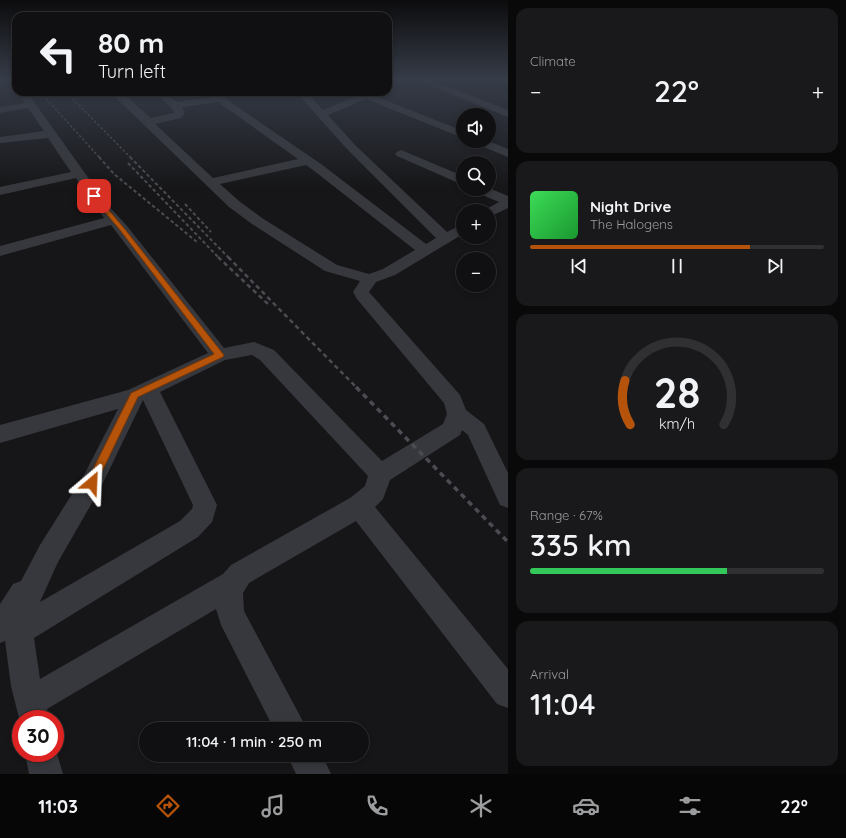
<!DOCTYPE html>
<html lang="en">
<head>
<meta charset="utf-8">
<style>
  :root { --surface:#101012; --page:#19191b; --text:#f1f3f6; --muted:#9c9d9f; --line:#303032; --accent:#b45309 }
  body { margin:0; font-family:Quicksand,sans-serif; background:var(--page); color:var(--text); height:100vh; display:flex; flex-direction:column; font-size:15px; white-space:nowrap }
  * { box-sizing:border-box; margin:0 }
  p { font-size:13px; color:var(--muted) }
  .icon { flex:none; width:22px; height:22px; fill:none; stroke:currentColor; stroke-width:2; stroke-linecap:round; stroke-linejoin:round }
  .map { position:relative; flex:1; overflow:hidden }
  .details { display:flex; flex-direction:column; gap:8px; padding:8px; background:#09090a; width:338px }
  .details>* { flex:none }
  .guide { position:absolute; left:12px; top:12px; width:380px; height:84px; border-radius:12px; box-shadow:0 2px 6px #0003,0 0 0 1px var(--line); background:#101012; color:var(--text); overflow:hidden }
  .buttons { position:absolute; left:456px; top:108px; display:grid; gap:8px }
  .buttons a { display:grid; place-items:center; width:40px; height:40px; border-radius:50%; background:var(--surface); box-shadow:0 2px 6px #0003,0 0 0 1px var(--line); font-size:20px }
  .speed { position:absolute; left:12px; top:710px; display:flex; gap:8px; font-size:20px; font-weight:700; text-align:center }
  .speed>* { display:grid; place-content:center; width:52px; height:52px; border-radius:50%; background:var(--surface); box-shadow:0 2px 6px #0003,0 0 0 1px var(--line); line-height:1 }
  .speed .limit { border:6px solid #d22; background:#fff; color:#111 }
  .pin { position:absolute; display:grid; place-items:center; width:34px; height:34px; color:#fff; margin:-17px; border-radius:8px; box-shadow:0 2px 6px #0006 }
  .me { position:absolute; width:44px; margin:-22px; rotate:26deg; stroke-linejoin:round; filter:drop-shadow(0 0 3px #0008) }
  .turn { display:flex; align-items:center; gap:14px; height:84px; padding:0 20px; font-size:18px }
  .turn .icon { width:52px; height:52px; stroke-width:2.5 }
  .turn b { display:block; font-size:28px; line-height:34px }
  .big { font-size:30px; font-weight:600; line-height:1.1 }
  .details .tile { flex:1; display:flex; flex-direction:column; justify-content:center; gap:6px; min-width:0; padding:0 14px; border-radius:12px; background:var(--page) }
  .details .dial { align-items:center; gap:0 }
  .dial svg { height:104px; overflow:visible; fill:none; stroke:var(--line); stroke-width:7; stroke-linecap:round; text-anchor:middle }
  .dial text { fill:var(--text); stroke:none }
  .song { display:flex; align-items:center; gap:12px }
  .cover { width:48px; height:48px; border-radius:6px; background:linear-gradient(135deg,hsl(130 70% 55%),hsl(130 70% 35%)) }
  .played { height:4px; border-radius:2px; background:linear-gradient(90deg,var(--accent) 75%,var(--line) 75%) }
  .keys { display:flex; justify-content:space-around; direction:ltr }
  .heat { display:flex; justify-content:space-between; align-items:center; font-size:22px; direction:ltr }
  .charge { height:6px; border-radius:3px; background:linear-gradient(90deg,#34c759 67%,var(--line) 0) }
  .trip { position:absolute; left:139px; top:722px; width:230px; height:40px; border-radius:20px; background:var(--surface); box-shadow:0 2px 6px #0003,0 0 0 1px var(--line); font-weight:600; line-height:40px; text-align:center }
  .tabs { display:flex; height:64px; justify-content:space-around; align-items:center; background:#060607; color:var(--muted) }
  .tabs .icon { width:28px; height:28px }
  .tabs .active { color:var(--accent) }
  .tabs b { font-size:18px; color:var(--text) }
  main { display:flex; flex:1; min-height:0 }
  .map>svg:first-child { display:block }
</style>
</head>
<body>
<main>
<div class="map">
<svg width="508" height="774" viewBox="0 0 508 774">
  <rect width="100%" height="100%" fill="#161618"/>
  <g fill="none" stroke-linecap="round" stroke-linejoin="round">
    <!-- minor -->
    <g fill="#37383d" fill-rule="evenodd">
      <polygon points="417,80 431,80 508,110 508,117"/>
      <path d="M17,92h10l80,112 20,22 97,122 30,-6 20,8 108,111 61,-37 4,-10 -3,-11 -87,-104 -4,-7 7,-11 -35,-10 -73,-47 -23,-17 -119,-115h11l30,26 23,-5 -3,-6 -18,-15h11l13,10 43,-6 3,1 98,67 105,80 10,-6 -89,-89 -51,-57h10l17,18 34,-14 -6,-4h14l98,39v7l-97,-39 -38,16 27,30 92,87 16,-8v10l-68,41 -19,7 -7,10 91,103 6,15 18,14 24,49v35l-8,-3 -32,-70 -6,-5 -2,5 -70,45 -7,19 -8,8 133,162v39l-11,-4 -141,-183 -107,62 -6,10 1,18 63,118h-33l-53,-104 -5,-16 -169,100 3,10h-29v7l-10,-40 -6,-45 -5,2v-39l13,-20 8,-3 19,-36 44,-70 34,-66 -118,34v-18l128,-35 80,-37 -97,-128 -111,31v-10l104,-28 -28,-40 -76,17v-8l71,-15 -23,-34 -48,5v-6l44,-6 -16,-23 -28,5v-6l25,-4zM218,102l80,57 -85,19 -58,-54 26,-6 4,-5 -3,-5 2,-1zM306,165l7,5 102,80 -32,19 -14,5 -32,-9 -75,-47 -23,-17 -19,-17zM252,355l8,5 108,116 -3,10 -15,12 -119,67 -8,9 -183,105 -6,-41 164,-101 14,-15 5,-17 -57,-113 65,-32zM143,400l50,105 -1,4 -12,12 -140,81 18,-40 42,-73z"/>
      <polygon points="472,141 488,141 508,149 508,157 474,143"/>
      <polygon points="401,150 463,176 463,185 397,156 395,154 397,152"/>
      <polygon points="489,188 508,196 508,208 489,217 489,211 483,211 499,202 475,192 473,189"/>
      <polygon points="55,747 63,774 29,774 25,753 55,753"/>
      <polygon points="287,755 322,755 331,774 296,774"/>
    </g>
    <!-- rail-far3 -->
    <g stroke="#4a4c52" stroke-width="1.5" stroke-dasharray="2.5 2" stroke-linecap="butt">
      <polyline points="40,92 100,158"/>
      <polyline points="66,92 131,158"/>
    </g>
    <!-- rail-far2 -->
    <g stroke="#4a4c52" stroke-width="2" stroke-dasharray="3.5 2.5" stroke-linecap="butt">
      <polyline points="99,157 114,174 197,242"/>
      <polyline points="130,157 229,258"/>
      <polyline points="128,163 219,258"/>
      <polyline points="185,204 211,232"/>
    </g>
    <!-- rail-far1 -->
    <g stroke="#4a4c52" stroke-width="2.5" stroke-dasharray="4.5 3.5" stroke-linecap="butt">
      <polyline points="218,257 269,305"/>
      <polyline points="228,257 357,388"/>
    </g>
    <!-- rail -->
    <polyline stroke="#4a4c52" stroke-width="3.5" stroke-dasharray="5.5 4.5" stroke-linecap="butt" points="356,387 508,542"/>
  </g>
  <!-- sky -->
  <linearGradient id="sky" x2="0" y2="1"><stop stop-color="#0c0c0d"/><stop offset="0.42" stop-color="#363c48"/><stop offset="1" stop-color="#363c48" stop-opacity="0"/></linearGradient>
  <rect width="508" height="189" fill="url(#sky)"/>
  <!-- route -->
  <polygon fill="#b45309" stroke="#753606" points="94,194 96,195 124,228 224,355 223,357 138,397 95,486 92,487 88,486 86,483 131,393 214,354 120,230 92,197 91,196"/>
</svg>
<div class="buttons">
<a><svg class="icon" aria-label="sound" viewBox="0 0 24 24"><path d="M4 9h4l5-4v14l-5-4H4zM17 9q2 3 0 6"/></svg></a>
<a><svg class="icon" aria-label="search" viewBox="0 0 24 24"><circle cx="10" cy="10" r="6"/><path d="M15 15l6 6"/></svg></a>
<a>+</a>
<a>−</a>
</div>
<div class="speed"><div class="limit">30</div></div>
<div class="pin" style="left:94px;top:196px;background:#d93025"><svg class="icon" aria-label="arrive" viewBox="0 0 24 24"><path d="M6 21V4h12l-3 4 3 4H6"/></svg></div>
<svg class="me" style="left:92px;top:483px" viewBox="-20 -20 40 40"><path d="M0-17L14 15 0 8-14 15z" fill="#b45309" stroke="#fff" stroke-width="4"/></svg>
<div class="trip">11:04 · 1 min · 250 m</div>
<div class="guide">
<div class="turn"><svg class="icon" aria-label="left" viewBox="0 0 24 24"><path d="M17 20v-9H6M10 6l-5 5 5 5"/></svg><div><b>80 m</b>Turn left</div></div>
</div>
</div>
<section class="details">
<div class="tile"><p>Climate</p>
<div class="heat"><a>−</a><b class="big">22°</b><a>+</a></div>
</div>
<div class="tile">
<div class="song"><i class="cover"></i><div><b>Night Drive</b><p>The Halogens</p></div></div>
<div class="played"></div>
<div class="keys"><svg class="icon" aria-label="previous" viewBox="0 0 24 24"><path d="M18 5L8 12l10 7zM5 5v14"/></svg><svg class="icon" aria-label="pause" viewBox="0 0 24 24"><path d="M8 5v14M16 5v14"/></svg><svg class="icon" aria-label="next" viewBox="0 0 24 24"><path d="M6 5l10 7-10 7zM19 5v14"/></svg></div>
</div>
<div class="tile dial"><svg viewBox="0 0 100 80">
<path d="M14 69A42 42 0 1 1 86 69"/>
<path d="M14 69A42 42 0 0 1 10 35" stroke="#b45309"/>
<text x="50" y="56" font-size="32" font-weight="700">28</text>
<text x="50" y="72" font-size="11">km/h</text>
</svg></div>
<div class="tile"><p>Range · 67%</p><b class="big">335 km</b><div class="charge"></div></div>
<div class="tile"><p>Arrival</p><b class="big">11:04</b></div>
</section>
</main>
<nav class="tabs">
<b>11:03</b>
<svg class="icon active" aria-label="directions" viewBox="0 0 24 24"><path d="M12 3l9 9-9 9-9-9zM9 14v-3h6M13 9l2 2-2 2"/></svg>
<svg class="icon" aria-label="music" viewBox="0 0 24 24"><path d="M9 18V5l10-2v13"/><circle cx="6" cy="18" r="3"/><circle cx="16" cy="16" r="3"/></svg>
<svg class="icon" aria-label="phone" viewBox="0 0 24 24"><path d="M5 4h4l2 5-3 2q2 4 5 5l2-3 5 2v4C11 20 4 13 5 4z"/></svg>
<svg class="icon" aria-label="climate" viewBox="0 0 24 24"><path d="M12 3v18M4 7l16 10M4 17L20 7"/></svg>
<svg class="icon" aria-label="car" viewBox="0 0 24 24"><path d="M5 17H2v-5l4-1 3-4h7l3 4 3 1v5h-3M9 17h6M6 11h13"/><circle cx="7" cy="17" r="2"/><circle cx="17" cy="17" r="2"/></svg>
<svg class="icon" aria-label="filters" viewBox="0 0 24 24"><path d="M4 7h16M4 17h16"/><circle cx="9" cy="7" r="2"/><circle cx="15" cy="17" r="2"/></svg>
<b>22°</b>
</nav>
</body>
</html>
